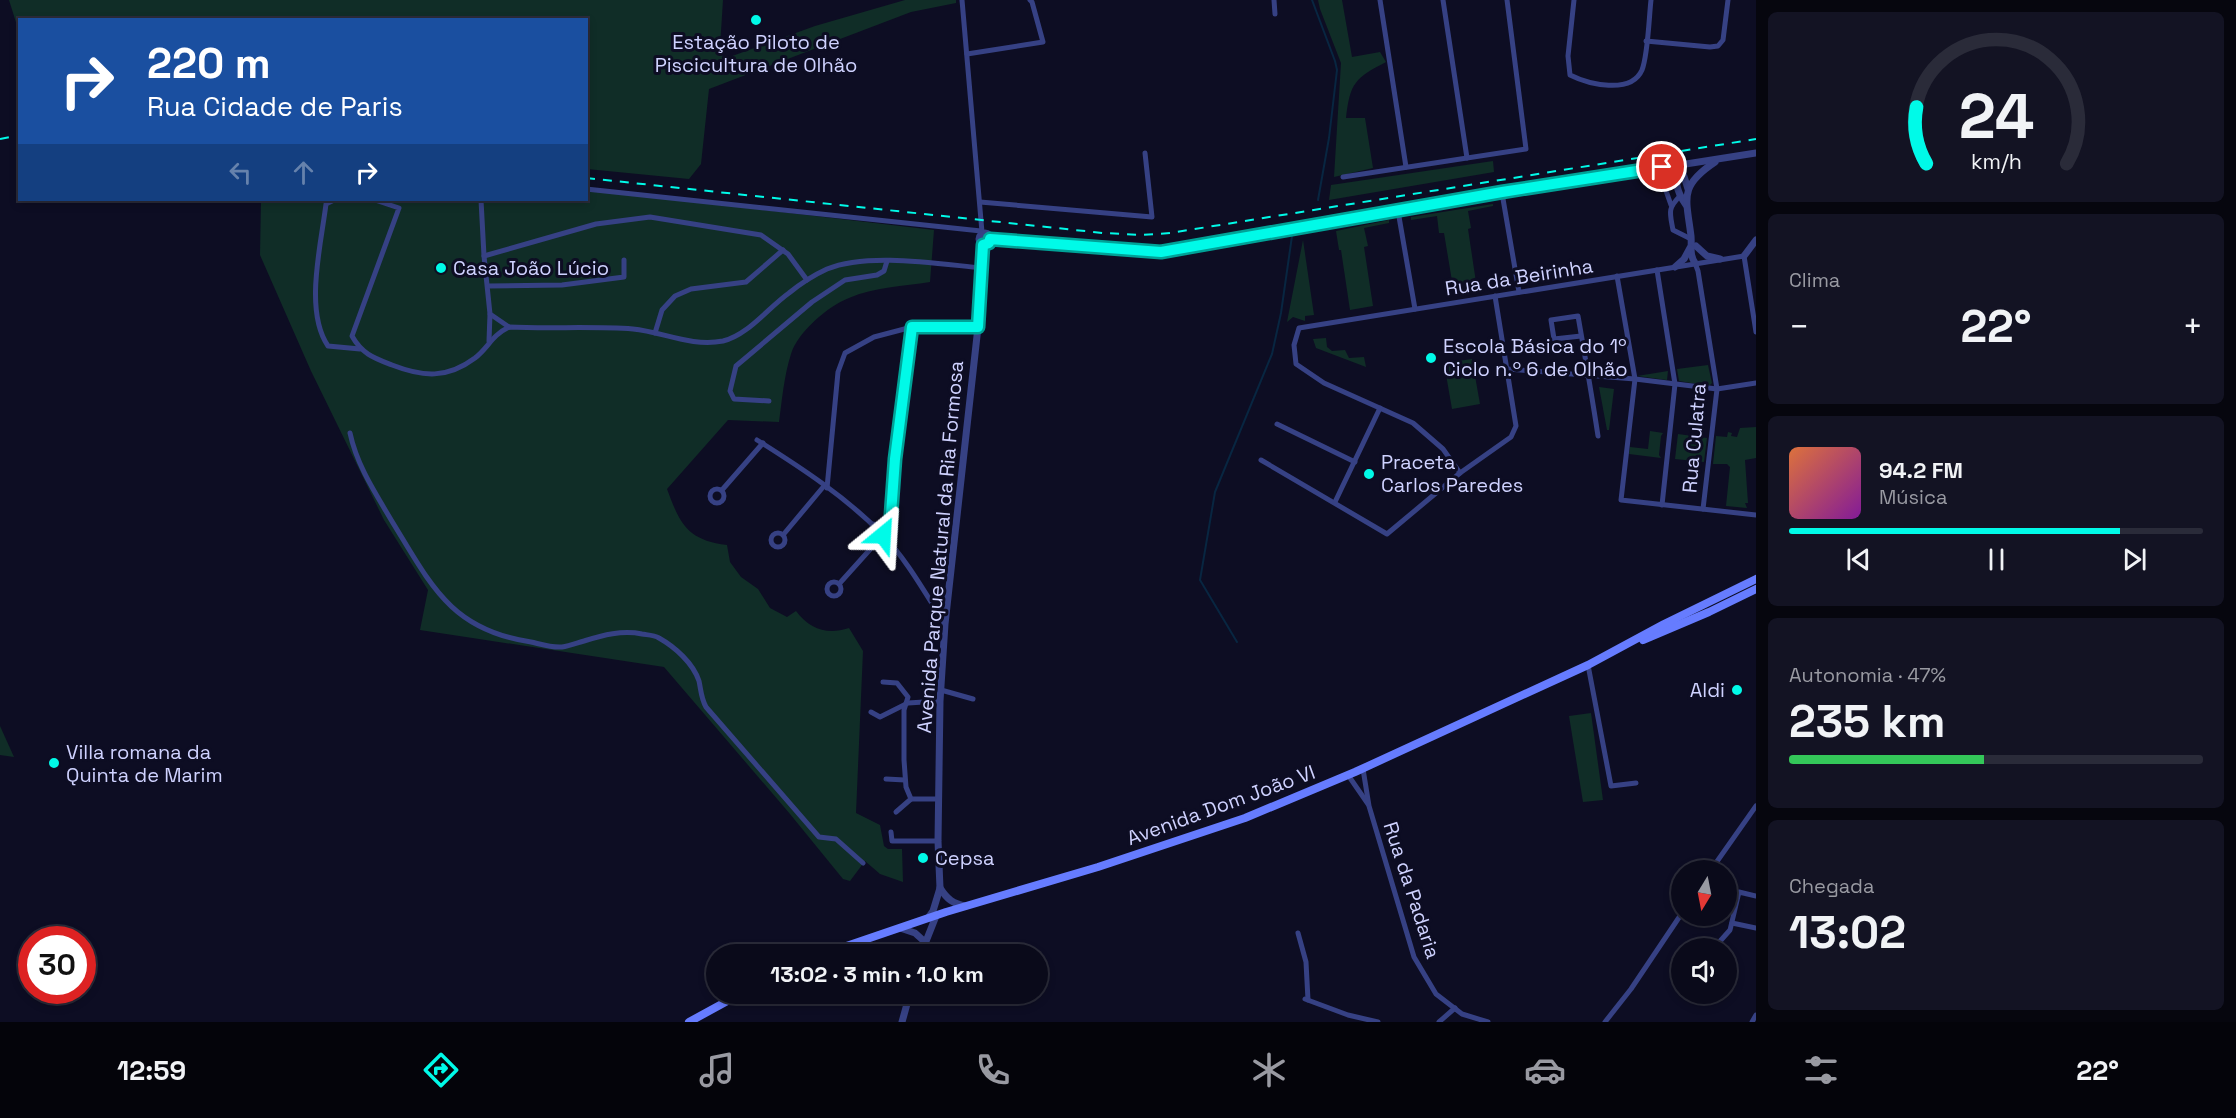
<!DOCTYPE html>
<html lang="pt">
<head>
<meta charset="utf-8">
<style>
  :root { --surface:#0a0a1a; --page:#131323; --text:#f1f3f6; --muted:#999aa2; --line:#2a2b39; --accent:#00fae8 }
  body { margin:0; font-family:"Space Grotesk",sans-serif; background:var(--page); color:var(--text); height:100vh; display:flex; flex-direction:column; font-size:22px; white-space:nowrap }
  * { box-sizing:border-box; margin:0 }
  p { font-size:20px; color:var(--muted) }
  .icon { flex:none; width:33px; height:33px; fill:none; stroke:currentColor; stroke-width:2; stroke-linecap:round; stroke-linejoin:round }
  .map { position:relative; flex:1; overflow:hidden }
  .details { display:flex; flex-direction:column; gap:12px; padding:12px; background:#06060e; width:480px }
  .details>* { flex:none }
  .top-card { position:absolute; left:18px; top:18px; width:570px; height:183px; border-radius:0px; box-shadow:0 3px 9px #0003,0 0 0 2px var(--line); background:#1a4fa0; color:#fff; overflow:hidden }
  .needle { width:39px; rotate:190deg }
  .controls { position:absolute; left:1671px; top:860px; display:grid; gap:12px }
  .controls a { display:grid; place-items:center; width:66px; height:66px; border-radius:50%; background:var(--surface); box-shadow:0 3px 9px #0003,0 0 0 2px var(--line); font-size:30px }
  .speed { position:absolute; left:18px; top:926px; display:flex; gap:12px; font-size:30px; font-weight:700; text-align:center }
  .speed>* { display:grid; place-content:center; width:78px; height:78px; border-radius:50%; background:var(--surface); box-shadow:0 3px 9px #0003,0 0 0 2px var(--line); line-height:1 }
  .speed .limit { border:9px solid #d22; background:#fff; color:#111 }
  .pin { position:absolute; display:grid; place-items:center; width:51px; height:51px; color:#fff; margin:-26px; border:3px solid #fff; border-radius:50%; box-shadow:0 2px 6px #0007 }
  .me { position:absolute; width:66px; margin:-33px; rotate:27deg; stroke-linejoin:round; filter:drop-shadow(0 0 4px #0008) }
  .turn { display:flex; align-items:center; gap:21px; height:126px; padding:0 30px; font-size:27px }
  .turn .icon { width:78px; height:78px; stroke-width:2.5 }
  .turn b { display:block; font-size:42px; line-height:51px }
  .lanes { display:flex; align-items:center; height:57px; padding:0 30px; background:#0003; justify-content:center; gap:30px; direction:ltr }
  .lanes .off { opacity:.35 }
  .big { font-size:45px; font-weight:700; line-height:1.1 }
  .details .card { flex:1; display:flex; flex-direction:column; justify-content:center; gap:9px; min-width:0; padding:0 21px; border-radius:9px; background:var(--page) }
  .details .dial { align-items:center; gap:0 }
  .dial svg { height:156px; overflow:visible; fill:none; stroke:var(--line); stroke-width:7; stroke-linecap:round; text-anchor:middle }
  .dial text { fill:var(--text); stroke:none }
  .song { display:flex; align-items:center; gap:18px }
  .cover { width:72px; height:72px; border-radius:9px; background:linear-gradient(135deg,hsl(20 70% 55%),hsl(290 70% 35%)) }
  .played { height:6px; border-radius:3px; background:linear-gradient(90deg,var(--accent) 80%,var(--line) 80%) }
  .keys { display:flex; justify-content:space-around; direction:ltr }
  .heat { display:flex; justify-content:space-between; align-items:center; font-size:33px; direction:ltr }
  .charge { height:9px; border-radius:4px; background:linear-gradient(90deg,#34c759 47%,var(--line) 0) }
  .trip { position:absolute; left:706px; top:944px; width:342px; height:60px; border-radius:30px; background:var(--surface); box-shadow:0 3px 9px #0003,0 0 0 2px var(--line); font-weight:700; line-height:60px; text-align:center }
  .menu { display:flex; height:96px; justify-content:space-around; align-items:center; background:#04040a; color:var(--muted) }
  .menu .icon { width:42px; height:42px }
  .menu .active { color:var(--accent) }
  .menu b { font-size:27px; color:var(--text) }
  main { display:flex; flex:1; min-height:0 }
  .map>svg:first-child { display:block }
</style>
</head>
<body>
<main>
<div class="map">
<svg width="1756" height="1022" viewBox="0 0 1756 1022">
  <rect width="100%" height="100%" fill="#0d0d23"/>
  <!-- green -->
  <g fill="#102d27">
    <polygon points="9,0 723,0 720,47 724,59 815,26 905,0 956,0 956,3 911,12 709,89 701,164 689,179 587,169 586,20 20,20 19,32"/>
    <path d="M1318,0h24l10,57 28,-5 6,10c-31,16 -36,21 -40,56h19l8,50 -39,9 7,-114 -21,-54z"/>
    <polygon points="1493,161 1494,172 1329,200 1331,185"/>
    <path d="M587,189l347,41 -4,52c-26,4 -56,5 -81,16 -21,8 -51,34 -58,56 -7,22 -9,46 -12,68l-51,-2 -61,69c13,35 20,51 60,56l3,17 11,15 17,12 12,19 17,9 9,-6c14,19 32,24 53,17l14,23 -7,162 24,12 4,21 4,3h14l1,33 -23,-8 -15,-13 -15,20 -7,-2 -53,-65 -126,-147 -244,-37 8,-40 -44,-70 -73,-149 -51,-116 1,-55h325z"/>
    <polygon points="1493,204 1493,206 1468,211 1471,228 1468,229 1477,289 1454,293 1444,233 1439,233 1437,216 1411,220 1411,217"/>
    <polygon points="1389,220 1389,223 1364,228 1368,246 1364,247 1373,306 1350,310 1341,250 1339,250 1336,231"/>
    <polygon points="1303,240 1314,315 1305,316 1305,321 1293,317 1287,322"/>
    <polygon points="1326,338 1327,347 1332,351 1345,350 1349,358 1364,357 1366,367 1316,348 1313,339"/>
    <polygon points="1472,359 1480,404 1452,409 1444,363"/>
    <polygon points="1708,365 1712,383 1709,386 1679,381 1677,369"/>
    <polygon points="1668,371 1667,380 1637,376"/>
    <polygon points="1599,387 1614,389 1609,430 1607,430"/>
    <polygon points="1756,427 1756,458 1745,460 1748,503 1745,503 1747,508 1726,506 1730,467 1727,464 1713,464 1716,436 1727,437 1728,432 1732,433 1731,436 1737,437 1740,428"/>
    <polygon points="1650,431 1663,433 1661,436 1659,455 1661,458 1629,454 1630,447 1648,449"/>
    <polygon points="1678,434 1707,438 1704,462 1675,459"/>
    <polygon points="1591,713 1603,800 1583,802 1569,716"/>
    <polygon points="0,726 14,757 0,755"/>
  </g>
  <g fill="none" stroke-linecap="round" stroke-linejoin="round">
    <!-- stream -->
    <g stroke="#082641" stroke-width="2">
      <polyline points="1312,0 1335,61 1337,70 1329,138 1318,200"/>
      <polyline points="1237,642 1200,580 1215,492 1272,354 1281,313 1292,236"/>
    </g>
    <!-- minor -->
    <g stroke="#364184" stroke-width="5">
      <polyline points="962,0 982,232"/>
      <polyline points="1274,0 1275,14"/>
      <polyline points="1380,0 1406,167"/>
      <polyline points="1443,0 1467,158"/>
      <path d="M1574,0l-6,56 2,19c18,9 61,20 72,-5 6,-15 7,-53 9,-70"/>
      <polyline points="1646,41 1710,47 1718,46 1723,40 1728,0"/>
      <polyline points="967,54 1043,42 1032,2 1030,0"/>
      <polyline points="1343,177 1526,149 1507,0"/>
      <polyline points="1665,188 1671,205"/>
      <polyline points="586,189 981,231"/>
      <polyline points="1502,193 1519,292"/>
      <path d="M1680,196c-13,13 -10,17 -7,34l18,9"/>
      <path d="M334,200l-8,4c-5,41 -22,107 2,142l32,3"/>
      <path d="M375,200l24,8 -47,128c10,18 22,22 40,29 31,12 55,14 83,-7 14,-11 16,-22 34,-31 41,2 83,-1 124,2 30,3 58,18 90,12 25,-6 45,-33 66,-48 11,-9 25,-18 38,-24 41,-17 112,-5 155,-1"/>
      <polyline points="481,200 484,256 490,314 509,327"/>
      <polyline points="980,202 1152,217 1145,153"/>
      <polyline points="1398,211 1415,309"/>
      <polyline points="484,256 596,224 650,217 761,235 788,254 807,280"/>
      <polyline points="1695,263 1698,271 1717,389 1703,509"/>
      <polyline points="1657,270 1675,384 1662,505"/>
      <polyline points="1617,276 1635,379 1621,500 1756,515"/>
      <polyline points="488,286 562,285 624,277 624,260"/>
      <polyline points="655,333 662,310 675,296 691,289 746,282 783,250"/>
      <path d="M1581,336l-27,3 -3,-19 27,-4c7,40 14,80 20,120"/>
      <polyline points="489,341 490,314"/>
      <polyline points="1508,369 1635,379 1717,389 1756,383"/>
      <polyline points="769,401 734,399 730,391 736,366 812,302 845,280 877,275 884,271 887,261"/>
      <polyline points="1277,424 1355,462"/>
      <path d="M350,433c7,33 26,61 43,90 38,62 58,107 138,119 9,2 21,6 31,5 7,-1 15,-4 22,-6 19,-6 38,-11 58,-7 6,1 12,1 17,4 16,9 34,25 40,43 2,9 2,17 7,26l113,130 17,2 27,24"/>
      <path d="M757,440c43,27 89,57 125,94 25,26 43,59 63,90"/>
      <polyline points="1261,460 1387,534 1460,473 1511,437 1516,426 1495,296"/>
      <polyline points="1460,473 1443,449 1413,423 1324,383 1296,364 1294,345 1299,328 1744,256 1756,332"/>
      <polyline points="827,488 838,372 845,353 874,337 912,327 978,327"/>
      <circle cx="717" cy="496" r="7"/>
      <polyline points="722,490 763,443"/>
      <polyline points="1335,502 1380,408"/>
      <polyline points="872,524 880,525 890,517"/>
      <circle cx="778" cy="540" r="7"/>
      <polyline points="783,535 824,486"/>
      <polyline points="889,542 895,459 912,327"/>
      <circle cx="834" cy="589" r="7"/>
      <polyline points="839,584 883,535"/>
      <polyline points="1588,665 1611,786 1636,783"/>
      <polyline points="883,682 897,683 908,697 904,710 904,760 906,787 911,799 938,799"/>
      <polyline points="941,690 973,699"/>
      <polyline points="871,712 880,717 908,703 940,701"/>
      <polyline points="1363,769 1369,806 1414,957 1436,994 1462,1014 1488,1022"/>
      <polyline points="1348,775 1368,804"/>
      <polyline points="886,779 905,780"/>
      <polyline points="896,812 911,799"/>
      <polyline points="891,832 892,841 938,841"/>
      <polyline points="1711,870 1756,806"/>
      <polyline points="1732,923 1756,928"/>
      <polyline points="1298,933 1306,962 1308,1000"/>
      <polyline points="1714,948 1730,930 1739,892 1756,896"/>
      <polyline points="1681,987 1682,987"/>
      <polyline points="1305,999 1348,1015 1378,1022"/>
      <polyline points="1439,1022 1455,1008"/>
      <polyline points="1605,1022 1631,989 1682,913"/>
      <polyline points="1752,1022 1756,1015"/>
    </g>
    <!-- tertiary -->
    <g stroke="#364184" stroke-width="7">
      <path d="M1680,164c-6,16 -4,27 6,41"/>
      <polyline points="1680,164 1688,189"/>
      <circle cx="985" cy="239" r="6"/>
      <polyline points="991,239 1161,252 1502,193 1756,153"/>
      <polyline points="1696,246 1707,256 1720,259"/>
      <polyline points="1744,256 1756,240"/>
      <path d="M1695,263c-6,-9 -3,-17 -4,-27 -5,-39 -12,-50 24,-74"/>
      <polyline points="1675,267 1684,259 1690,248"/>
      <path d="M940,888c7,11 13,16 26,18"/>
      <polyline points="928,918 933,911 940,888 938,841 940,701 945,624 978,327 983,245"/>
      <polyline points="900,928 915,933 925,942"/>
      <polyline points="921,954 936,916"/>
      <polyline points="902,1022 910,993"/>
    </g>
    <!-- secondary -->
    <g stroke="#667cff" stroke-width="8">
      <polyline points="1643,640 1709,612 1756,589"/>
      <polyline points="823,954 946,912 1098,867 1245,818 1355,772 1588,665 1664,624 1756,579"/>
      <polyline points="689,1022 742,993"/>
    </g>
    <!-- rail -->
    <g stroke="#00fae8" stroke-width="2" stroke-dasharray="9 8" stroke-linecap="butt">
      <polyline points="0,139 20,135"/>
      <polyline points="586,178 1103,233 1142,235 1170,233 1756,139"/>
    </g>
  </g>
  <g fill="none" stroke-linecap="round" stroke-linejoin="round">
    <defs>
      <polyline id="route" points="883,535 889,542 895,459 912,327 978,327 983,245 989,243 990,239 1161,252 1502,192 1662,167"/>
    </defs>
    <!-- route casing -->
    <use href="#route" stroke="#00a297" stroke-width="15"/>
    <!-- route -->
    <use href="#route" stroke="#00fae8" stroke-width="10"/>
  </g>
  <!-- markers -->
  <g fill="#00fae8" stroke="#0d0d23" stroke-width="2">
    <circle cx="756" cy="20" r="6"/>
    <circle cx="441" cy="268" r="6"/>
    <circle cx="1431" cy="358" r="6"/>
    <circle cx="1369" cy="474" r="6"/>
    <circle cx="1737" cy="690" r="6"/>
    <circle cx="54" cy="763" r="6"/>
    <circle cx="923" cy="858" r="6"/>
  </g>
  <g text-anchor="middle" stroke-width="6" stroke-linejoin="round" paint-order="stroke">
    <!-- poi labels -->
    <g font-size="20" fill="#cfd2ff" stroke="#0d0d23" text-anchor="start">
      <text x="756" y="49" text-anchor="middle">Estação Piloto de<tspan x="756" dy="23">Piscicultura de Olhão</tspan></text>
      <text x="453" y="275">Casa João Lúcio</text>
      <text x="1443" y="353">Escola Básica do 1º<tspan x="1443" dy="23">Ciclo n.º 6 de Olhão</tspan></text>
      <text x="1381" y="469">Praceta<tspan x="1381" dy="23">Carlos Paredes</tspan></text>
      <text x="1725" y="697" text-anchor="end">Aldi</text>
      <text x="66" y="759">Villa romana da<tspan x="66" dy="23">Quinta de Marim</tspan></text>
      <text x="935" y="865">Cepsa</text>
    </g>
    <!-- street labels -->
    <g font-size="20" fill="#cfd2ff" stroke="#0d0d23">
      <text transform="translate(1519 277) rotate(-9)" y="7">Rua da Beirinha</text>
      <text transform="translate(1694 438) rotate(-85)" y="7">Rua Culatra</text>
      <text transform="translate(940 547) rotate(-85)" y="7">Avenida Parque Natural da Ria Formosa</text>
      <text transform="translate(1221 805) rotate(-20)" y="7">Avenida Dom João VI</text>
      <text transform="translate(1412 890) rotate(72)" y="7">Rua da Padaria</text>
    </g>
  </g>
</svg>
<div class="controls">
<a><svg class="needle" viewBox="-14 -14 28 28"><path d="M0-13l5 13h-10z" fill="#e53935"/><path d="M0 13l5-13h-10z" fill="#999aa2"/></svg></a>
<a><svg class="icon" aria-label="sound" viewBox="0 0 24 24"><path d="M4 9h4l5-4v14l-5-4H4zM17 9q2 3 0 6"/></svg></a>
</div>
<div class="speed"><div class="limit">30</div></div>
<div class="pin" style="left:1662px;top:167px;background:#d93025"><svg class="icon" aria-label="arrive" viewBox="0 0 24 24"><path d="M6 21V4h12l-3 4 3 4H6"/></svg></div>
<svg class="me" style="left:883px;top:535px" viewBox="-20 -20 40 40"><path d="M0-17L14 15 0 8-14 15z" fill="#00fae8" stroke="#fff" stroke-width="4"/></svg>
<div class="trip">13:02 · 3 min · 1.0 km</div>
<div class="top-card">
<div class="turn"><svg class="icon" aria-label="right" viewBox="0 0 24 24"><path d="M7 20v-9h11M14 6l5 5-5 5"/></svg><div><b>220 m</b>Rua Cidade de Paris</div></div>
<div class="lanes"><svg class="icon off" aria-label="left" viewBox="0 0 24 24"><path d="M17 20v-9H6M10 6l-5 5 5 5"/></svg><svg class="icon off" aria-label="ahead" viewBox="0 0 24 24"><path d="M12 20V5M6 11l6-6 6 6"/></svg><svg class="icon" aria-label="right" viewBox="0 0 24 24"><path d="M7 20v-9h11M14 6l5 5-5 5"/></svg></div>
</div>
</div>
<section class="details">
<div class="card dial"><svg viewBox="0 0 100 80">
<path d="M14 69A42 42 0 1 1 86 69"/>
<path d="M14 69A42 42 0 0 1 9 40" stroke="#00fae8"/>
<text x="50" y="56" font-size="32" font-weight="700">24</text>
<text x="50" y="72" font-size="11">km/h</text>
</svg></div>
<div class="card"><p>Clima</p>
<div class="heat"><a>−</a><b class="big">22°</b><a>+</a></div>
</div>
<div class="card">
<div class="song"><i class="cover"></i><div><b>94.2 FM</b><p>Música</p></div></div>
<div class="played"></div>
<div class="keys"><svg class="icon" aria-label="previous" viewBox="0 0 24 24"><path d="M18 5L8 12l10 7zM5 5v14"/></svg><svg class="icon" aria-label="pause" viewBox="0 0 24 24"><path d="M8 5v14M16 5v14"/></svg><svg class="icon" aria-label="next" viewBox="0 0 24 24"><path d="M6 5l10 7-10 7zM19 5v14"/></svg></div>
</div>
<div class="card"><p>Autonomia · 47%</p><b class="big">235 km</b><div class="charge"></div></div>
<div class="card"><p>Chegada</p><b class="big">13:02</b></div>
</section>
</main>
<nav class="menu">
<b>12:59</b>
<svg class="icon active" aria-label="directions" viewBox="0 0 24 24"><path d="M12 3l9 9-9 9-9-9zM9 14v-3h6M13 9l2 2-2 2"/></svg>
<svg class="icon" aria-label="music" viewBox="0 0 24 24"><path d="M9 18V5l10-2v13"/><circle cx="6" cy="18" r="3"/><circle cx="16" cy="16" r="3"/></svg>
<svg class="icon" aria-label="phone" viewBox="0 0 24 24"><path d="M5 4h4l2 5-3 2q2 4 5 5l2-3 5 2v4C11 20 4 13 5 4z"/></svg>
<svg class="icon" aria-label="climate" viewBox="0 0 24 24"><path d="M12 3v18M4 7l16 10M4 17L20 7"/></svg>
<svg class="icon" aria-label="car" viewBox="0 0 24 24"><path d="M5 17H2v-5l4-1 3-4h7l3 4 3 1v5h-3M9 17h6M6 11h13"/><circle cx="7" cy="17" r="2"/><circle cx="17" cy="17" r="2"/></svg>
<svg class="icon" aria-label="filters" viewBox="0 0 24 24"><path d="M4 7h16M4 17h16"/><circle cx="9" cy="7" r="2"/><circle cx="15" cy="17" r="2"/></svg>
<b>22°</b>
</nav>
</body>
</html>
